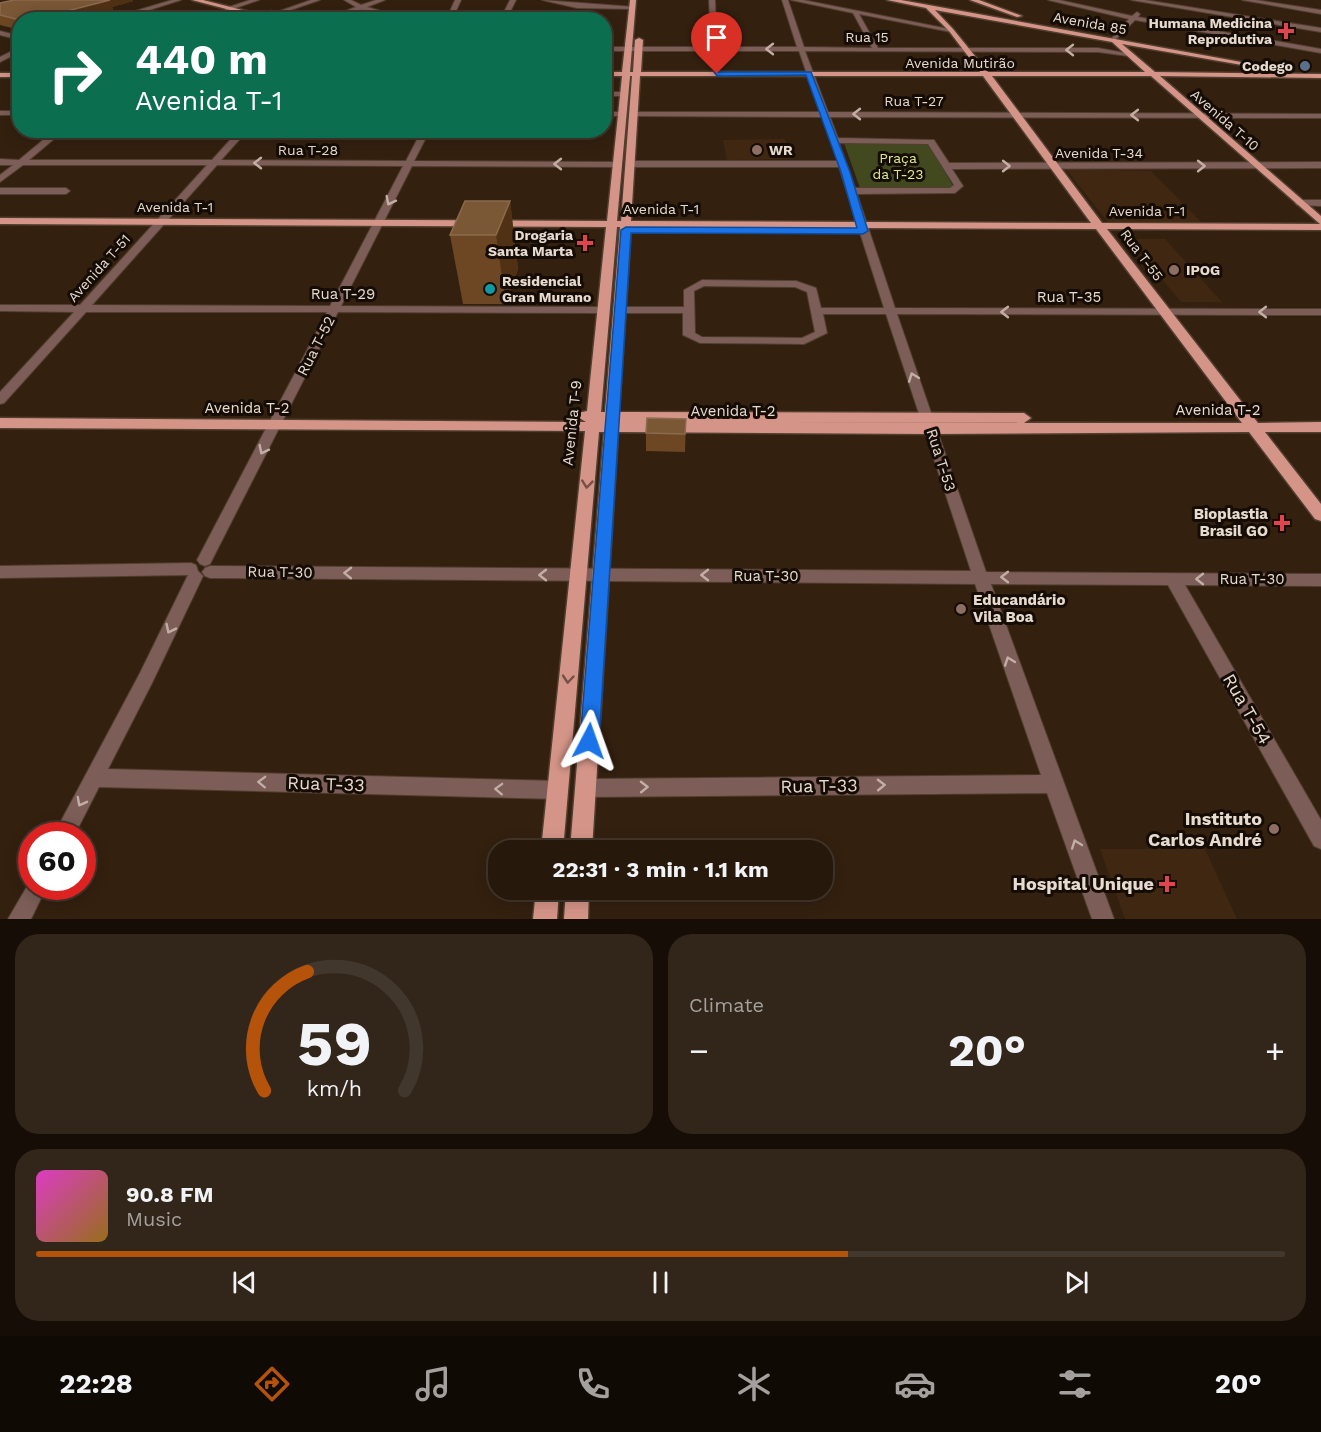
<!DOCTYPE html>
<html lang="en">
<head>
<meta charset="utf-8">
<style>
  :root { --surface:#26180b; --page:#322519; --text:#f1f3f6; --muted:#a4a09d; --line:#42372c; --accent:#b45309 }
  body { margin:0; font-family:"Work Sans",sans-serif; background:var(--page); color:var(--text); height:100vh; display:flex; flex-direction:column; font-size:22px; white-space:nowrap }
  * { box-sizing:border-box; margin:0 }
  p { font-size:20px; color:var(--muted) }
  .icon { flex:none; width:33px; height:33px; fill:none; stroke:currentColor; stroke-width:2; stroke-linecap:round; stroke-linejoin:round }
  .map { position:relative; height:919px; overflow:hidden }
  .drawer { display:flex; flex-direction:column; gap:15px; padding:15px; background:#150d06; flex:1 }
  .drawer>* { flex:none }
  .banner { position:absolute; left:12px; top:12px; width:600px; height:126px; border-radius:24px; box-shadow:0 3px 15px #0003,0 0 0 2px var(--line); background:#0b6e4f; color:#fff; overflow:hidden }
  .speed { position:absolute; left:18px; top:822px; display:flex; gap:12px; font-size:30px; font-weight:700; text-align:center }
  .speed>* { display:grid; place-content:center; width:78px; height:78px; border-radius:50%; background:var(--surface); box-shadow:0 3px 15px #0003,0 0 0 2px var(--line); line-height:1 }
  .speed .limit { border:9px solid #d22; background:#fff; color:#111 }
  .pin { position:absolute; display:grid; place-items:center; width:51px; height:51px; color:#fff; margin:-62px -26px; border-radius:50% 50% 50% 0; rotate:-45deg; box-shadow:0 0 6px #0007 }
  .pin .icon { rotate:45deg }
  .me { position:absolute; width:66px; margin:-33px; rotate:4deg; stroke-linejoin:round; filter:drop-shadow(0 0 4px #0008) }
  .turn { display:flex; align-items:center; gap:21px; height:126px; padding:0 24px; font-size:27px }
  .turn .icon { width:78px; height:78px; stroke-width:2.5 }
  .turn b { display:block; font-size:42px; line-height:51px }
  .big { font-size:45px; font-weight:700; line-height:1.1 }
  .drawer .widget { flex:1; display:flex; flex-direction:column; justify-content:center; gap:9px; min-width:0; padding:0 21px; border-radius:24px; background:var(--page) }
  .drawer .dial { align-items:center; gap:0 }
  .dial svg { height:156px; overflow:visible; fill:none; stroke:var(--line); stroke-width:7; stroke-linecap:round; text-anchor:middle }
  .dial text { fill:var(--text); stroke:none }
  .song { display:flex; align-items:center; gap:18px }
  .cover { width:72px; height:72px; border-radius:9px; background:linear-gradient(135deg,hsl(310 70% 55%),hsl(40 70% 35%)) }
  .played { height:6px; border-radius:3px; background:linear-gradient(90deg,var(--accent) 65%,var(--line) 65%) }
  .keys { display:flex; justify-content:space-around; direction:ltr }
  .heat { display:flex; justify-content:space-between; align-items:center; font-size:33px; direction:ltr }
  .drawer .tiles { flex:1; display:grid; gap:15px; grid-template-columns:1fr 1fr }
  .widget:last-child { grid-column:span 2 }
  .trip { position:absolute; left:488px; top:840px; width:345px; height:60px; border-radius:24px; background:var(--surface); box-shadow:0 3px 15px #0003,0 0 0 2px var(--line); font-weight:700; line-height:60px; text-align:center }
  .dock { display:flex; height:96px; justify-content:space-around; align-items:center; background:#0f0a04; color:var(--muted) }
  .dock .icon { width:42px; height:42px }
  .dock .active { color:var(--accent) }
  .dock b { font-size:27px; color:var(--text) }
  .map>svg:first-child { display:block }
</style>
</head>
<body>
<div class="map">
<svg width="1321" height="919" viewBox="0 0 1321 919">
  <rect width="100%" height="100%" fill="#33200f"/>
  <!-- built -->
  <g fill="#402711">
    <polygon points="785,139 792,159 727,160 723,140"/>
    <polygon points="1066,169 1151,171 1201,222 1108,222"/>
    <polygon points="1129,239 1165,239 1222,302 1181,302"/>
    <polygon points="1100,849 1205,849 1237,919 1125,919"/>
  </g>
  <!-- green -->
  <polygon fill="#42491f" points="844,143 929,144 953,186 949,189 860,188"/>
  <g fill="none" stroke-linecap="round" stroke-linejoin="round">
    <defs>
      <g id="minor">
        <path d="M172,0h9l-41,13 21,7c-10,0 -17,-3 -26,-5 -9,-1 -20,5 -30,5z"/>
        <polygon points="250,0 259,0 233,9 217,20 209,20 229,7"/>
        <polygon points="311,0 320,0 276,15 271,14"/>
        <path d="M344,0h7l10,5 15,-5h9l-18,7 46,13c-17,0 -41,-12 -53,-10 -13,2 -24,10 -38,10l34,-13z"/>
        <polygon points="455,0 461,0 452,20 446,20"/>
        <polygon points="510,0 516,0 506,20 500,20"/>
        <polygon points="542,0 635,7 632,9 577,8"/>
        <path d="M709,0h6l2,47h80l-15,-47h6l16,47 68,1 -19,-35 -62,-13h12l151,30 -3,2 -92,-18 19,34h220l33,6 -3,2 -30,-4 -293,-1 23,61 493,2v4l-491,-1 8,21 93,2h3l15,23 372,-1v6l-369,1 11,17 -8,7 -98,1 38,114 426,1v6l-424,-1 89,258 335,2v12l-136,-1 136,235v29l-7,-3 -146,-261 -177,-1 123,335h-22l-45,-126 -461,4 -7,-3 -3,-6 3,-6 7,-3 455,-4 -66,-191 -765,-6 -5,-2 -3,-4 3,-4 5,-2 761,5 -85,-257h-63l4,19 -23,11 -104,-1 -17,-8v-22h-62l-5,-3 5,-3h63v-17l18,-10 94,1 20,7 5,20h63l-45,-141h-208l-4,-3 4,-3h207l-16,-44 -191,-1v-4h189l-21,-61h-195v-4h107zM839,143l89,1 26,41 -4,3h-95zM704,286l91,1 12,5 8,40 -13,6 -100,-1 -7,-4 -1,-42z"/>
        <polygon points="1048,0 1059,0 1132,16 1137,12 1140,14 1138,17 1321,49 1321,53 1135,20 1115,40 1112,38 1129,19"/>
        <polygon points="1131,0 1145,0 1321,28 1321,32"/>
        <polygon points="1242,0 1256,0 1321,10 1321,14"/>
        <polygon points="0,31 20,36 20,40 0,35"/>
        <polygon points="20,47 20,52 0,62 0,57"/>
        <polygon points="604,92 624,92 628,94 624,96 604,96"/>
        <rect x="0" y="111" width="20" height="4"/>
        <polygon points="604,112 622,112 626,114 622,116 604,116"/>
        <path d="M55,130h10l-5,5h56l4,2 -4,2h-62l-25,21h183l27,-30h9l-27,30 185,1 16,-31h8l-16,31 205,1 1,2 -4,3 -204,-1 -71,140 262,1 5,3 -5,3 -265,-1 -128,252 -5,2 -5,-2 -3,-4 130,-248h-241l-82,91 -4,1v-12l74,-80 -74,-1v-6h80l127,-140h-184l-23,17v-7l13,-10h-13v-6l19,1zM217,165l186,1 -73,140 -238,-1z"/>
        <polygon points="0,188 66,188 70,191 66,194 0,194"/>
        <polygon points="1300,200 1321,200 1321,206 1297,205 1295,203"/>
        <polygon points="191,563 196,565 198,571 203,576 152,683 108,769 558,781 565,784 568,790 565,796 558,799 99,787 74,836 53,836 140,673 188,575 0,578 0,566"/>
        <polygon points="32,878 32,886 47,886 31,919 8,919"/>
      </g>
      <g id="major">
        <polygon points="192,0 203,0 282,20 268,20"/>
        <path d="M630,0h6l-6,72h3l2,-32 4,-2 4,2 -2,32h339l-31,-41 -23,-23 -39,-8h14l362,66 -4,2 -137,-24 33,28 166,2v4l-161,-2 161,140v14l-214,-1 151,194 63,-1v10h-56l56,72v17l-6,-2 -66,-87 -318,2 -313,-2 -26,418h-22l34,-418h-5l-36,418h-22l44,-419 -585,-3v-10l586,4 -10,-6 2,-3 9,-2 19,-184 -606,-3v-6l607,3 15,-145h-18v-4h18zM935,10l177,32 33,30h-157l-35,-43zM630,76h2l-11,145h-4zM640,76h343l108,147 -460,-2zM992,76h159l169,148 -218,-1zM617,227h3l-15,185h-4zM631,227l465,2 146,194 -623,-1 405,1 7,-5 -7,-5 -405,-1z"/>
        <polygon points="970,0 979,0 1022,16 1017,17"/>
        <polygon points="271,11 300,19 301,20 288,20 269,14"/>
        <rect x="0" y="73" width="20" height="4"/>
        <polygon points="536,890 559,890 557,919 533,919"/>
        <polygon points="566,890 589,890 588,919 564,919"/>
      </g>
    </defs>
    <!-- minor casing -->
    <use href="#minor" stroke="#503e2e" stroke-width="2"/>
    <!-- major casing -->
    <use href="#major" stroke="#503e2e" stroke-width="3"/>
    <!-- minor -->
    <use href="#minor" fill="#7c5d57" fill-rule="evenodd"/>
    <!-- major -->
    <use href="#major" fill="#d59488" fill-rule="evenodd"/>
  </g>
  <!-- wall -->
  <g fill="#6d4723">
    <polygon points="14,0 132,0 133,1 112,7 114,12 20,20 20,30 0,25 0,3"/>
    <polygon points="510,201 518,269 506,304 463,304 450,235"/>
    <polygon points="686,419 685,452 646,451 646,433"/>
  </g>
  <!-- shaded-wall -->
  <g fill="#503113">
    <polygon points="99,0 132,0 133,1 112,7 114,12 85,20 32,20"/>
    <polygon points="510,201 518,269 506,304 496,235"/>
  </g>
  <!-- building -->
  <g fill="#7a5735" stroke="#8b6b4e" stroke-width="1.5">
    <polygon points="14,0 110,0 32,20 20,20 0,15 0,3"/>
    <polygon points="465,201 510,201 496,235 450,235"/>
    <polygon points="647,418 686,419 685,434 646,433"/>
  </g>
  <!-- one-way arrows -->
  <defs><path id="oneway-chevron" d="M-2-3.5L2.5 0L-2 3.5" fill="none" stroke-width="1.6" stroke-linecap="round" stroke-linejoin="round" transform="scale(1.5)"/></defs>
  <g stroke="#c2aea5">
    <use href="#oneway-chevron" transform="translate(770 49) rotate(-180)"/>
    <use href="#oneway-chevron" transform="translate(1070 50) rotate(-180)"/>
    <use href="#oneway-chevron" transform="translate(857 114) rotate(-180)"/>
    <use href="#oneway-chevron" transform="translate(1135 115) rotate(180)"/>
    <use href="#oneway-chevron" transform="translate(258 163) rotate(-180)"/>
    <use href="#oneway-chevron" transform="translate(558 164) rotate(-180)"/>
    <use href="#oneway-chevron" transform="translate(1006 166)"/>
    <use href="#oneway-chevron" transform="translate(1201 166)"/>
    <use href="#oneway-chevron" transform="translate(390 201) rotate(117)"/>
    <use href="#oneway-chevron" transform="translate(1005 312) rotate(180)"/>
    <use href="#oneway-chevron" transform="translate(1263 312) rotate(-180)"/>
    <use href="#oneway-chevron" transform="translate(913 377) rotate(-110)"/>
    <use href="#oneway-chevron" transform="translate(263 450) rotate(117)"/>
    <use href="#oneway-chevron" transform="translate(348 573) rotate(-179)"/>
    <use href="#oneway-chevron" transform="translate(543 575) rotate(-180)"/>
    <use href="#oneway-chevron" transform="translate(705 575) rotate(-180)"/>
    <use href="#oneway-chevron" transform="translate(1005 577) rotate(-180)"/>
    <use href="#oneway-chevron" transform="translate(1200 579) rotate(-180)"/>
    <use href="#oneway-chevron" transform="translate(170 629) rotate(116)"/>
    <use href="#oneway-chevron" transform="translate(1009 661) rotate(-110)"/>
    <use href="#oneway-chevron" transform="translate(262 782) rotate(-178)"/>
    <use href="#oneway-chevron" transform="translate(881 785) rotate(-1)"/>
    <use href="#oneway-chevron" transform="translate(644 787) rotate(-1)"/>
    <use href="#oneway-chevron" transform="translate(499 789) rotate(-178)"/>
    <use href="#oneway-chevron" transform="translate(81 802) rotate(118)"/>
    <use href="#oneway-chevron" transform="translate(1076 844) rotate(-110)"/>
  </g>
  <g stroke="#745046">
    <use href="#oneway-chevron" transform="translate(587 484) rotate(96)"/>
    <use href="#oneway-chevron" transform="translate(568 679) rotate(95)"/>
  </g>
  <!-- route -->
  <polygon fill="#1a73e8" stroke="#114b97" stroke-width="1.5" points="714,72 811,72 850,172 868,231 863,234 631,233 599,741 596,747 589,749 583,747 580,741 621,230 626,227 857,228 841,172 806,75 717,76"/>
  <!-- markers -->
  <g fill="#e0444e" stroke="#140c05" stroke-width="2">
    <path d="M1283 22h6v6h6v6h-6v6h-6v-6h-6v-6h6z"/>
    <path d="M582 234h6v6h6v6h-6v6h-6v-6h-6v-6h6z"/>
    <path d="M1279 514h6v6h6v6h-6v6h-6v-6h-6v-6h6z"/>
    <path d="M1164 875h6v6h6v6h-6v6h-6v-6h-6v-6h6z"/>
  </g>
  <circle fill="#5c6f8a" stroke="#140c05" stroke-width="2" cx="1305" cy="66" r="6"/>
  <g fill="#8d6e63" stroke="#140c05" stroke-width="2">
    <circle cx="757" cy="150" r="6"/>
    <circle cx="1174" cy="270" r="6"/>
    <circle cx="961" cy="609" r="6"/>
    <circle cx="1274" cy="829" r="6"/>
  </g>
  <circle fill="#0f9aa8" stroke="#140c05" stroke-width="2" cx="490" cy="289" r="6"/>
  <g text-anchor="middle" stroke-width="6" stroke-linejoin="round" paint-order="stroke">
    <!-- far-street labels -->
    <g font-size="14" fill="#e7dacf" stroke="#140c05">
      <text transform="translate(1090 23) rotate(10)" y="5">Avenida 85</text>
      <text x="867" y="42">Rua 15</text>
      <text x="960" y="68">Avenida Mutirão</text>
      <text x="914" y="106">Rua T-27</text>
      <text transform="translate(1225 120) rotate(41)" y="5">Avenida T-10</text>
      <text x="308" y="155">Rua T-28</text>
      <text x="1099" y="158">Avenida T-34</text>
      <text x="175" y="212">Avenida T-1</text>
      <text x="661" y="214">Avenida T-1</text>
      <text x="1147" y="216">Avenida T-1</text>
      <text transform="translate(1142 255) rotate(53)" y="5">Rua T-55</text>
      <text transform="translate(99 268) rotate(-48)" y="5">Avenida T-51</text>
    </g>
    <!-- far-poi labels -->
    <g font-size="14" font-weight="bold" fill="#e7dacf" stroke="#140c05" text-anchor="end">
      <text x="1272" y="28">Humana Medicina<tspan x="1272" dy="16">Reprodutiva</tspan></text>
      <text x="1293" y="71">Codego</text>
      <text x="769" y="155" text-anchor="start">WR</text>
      <text x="573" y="240">Drogaria<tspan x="573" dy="16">Santa Marta</tspan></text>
      <text x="1186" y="275" text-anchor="start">IPOG</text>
      <text x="502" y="286" text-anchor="start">Residencial<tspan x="502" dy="16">Gran Murano</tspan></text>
    </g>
    <!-- far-park labels -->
    <g font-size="14" fill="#d9ea87" stroke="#140c05">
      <text x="898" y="163">Praça<tspan x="898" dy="16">da T-23</tspan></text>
    </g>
    <!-- street labels -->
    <g font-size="15" fill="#e7dacf" stroke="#140c05">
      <text x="343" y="299">Rua T-29</text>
      <text x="1069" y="302">Rua T-35</text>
      <text transform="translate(316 346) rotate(-63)" y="5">Rua T-52</text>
      <text x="247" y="413">Avenida T-2</text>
      <text x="1218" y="415">Avenida T-2</text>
      <text x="733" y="416">Avenida T-2</text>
      <text transform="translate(572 423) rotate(-84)" y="5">Avenida T-9</text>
      <text transform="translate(941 460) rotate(72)" y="5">Rua T-53</text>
      <text transform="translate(280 572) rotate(1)" y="5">Rua T-30</text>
      <text x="766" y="581">Rua T-30</text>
      <text x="1252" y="584">Rua T-30</text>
    </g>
    <!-- poi labels -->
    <g font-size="15" font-weight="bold" fill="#e7dacf" stroke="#140c05" text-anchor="end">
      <text x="1268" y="519">Bioplastia<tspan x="1268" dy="17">Brasil GO</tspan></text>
      <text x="973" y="605" text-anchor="start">Educandário<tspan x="973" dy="17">Vila Boa</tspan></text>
    </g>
    <!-- near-street labels -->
    <g font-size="18" fill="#e7dacf" stroke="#140c05">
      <text transform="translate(1247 709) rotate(60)" y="6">Rua T-54</text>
      <text transform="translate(326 784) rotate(2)" y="6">Rua T-33</text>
      <text transform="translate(819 786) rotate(-1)" y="6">Rua T-33</text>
    </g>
    <!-- near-poi labels -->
    <g font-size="18" font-weight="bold" fill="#e7dacf" stroke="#140c05" text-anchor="end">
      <text x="1262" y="825">Instituto<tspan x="1262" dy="21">Carlos André</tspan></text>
      <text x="1154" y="890">Hospital Unique</text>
    </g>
  </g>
</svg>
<div class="speed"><div class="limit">60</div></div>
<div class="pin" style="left:717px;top:74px;background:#d93025"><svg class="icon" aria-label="arrive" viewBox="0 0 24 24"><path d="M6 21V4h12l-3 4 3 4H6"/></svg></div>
<svg class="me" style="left:589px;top:741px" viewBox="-20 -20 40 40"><path d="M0-17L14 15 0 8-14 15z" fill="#1a73e8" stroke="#fff" stroke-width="4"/></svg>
<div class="trip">22:31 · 3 min · 1.1 km</div>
<div class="banner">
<div class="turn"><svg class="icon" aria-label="right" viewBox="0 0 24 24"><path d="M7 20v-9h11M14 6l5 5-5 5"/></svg><div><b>440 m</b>Avenida T-1</div></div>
</div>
</div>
<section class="drawer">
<div class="tiles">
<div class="widget dial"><svg viewBox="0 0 100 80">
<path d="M14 69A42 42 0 1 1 86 69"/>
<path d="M14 69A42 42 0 0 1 36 8" stroke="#b45309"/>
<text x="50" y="56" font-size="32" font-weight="700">59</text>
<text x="50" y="72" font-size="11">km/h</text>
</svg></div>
<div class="widget"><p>Climate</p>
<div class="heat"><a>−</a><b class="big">20°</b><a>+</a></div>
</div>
<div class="widget">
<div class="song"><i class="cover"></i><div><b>90.8 FM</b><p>Music</p></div></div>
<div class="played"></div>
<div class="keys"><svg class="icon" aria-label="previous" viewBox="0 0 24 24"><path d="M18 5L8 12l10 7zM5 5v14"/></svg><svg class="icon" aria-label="pause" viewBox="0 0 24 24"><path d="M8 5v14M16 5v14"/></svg><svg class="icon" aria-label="next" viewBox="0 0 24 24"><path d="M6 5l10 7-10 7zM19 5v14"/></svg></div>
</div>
</div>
</section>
<nav class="dock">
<b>22:28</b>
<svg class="icon active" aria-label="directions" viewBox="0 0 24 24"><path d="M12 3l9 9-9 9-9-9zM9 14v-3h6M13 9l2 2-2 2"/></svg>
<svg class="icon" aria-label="music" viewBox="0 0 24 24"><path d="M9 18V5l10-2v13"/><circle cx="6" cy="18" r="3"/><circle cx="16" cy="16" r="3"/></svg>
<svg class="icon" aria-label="phone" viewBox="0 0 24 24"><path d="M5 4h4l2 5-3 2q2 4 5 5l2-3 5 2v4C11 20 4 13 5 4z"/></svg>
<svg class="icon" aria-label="climate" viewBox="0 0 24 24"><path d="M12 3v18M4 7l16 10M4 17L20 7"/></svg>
<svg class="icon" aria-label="car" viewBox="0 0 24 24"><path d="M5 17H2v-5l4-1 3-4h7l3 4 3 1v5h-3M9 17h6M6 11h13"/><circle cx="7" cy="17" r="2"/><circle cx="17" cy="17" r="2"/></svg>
<svg class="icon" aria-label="filters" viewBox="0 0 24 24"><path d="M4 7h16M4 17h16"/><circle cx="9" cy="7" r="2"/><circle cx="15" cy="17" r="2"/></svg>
<b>20°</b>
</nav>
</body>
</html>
